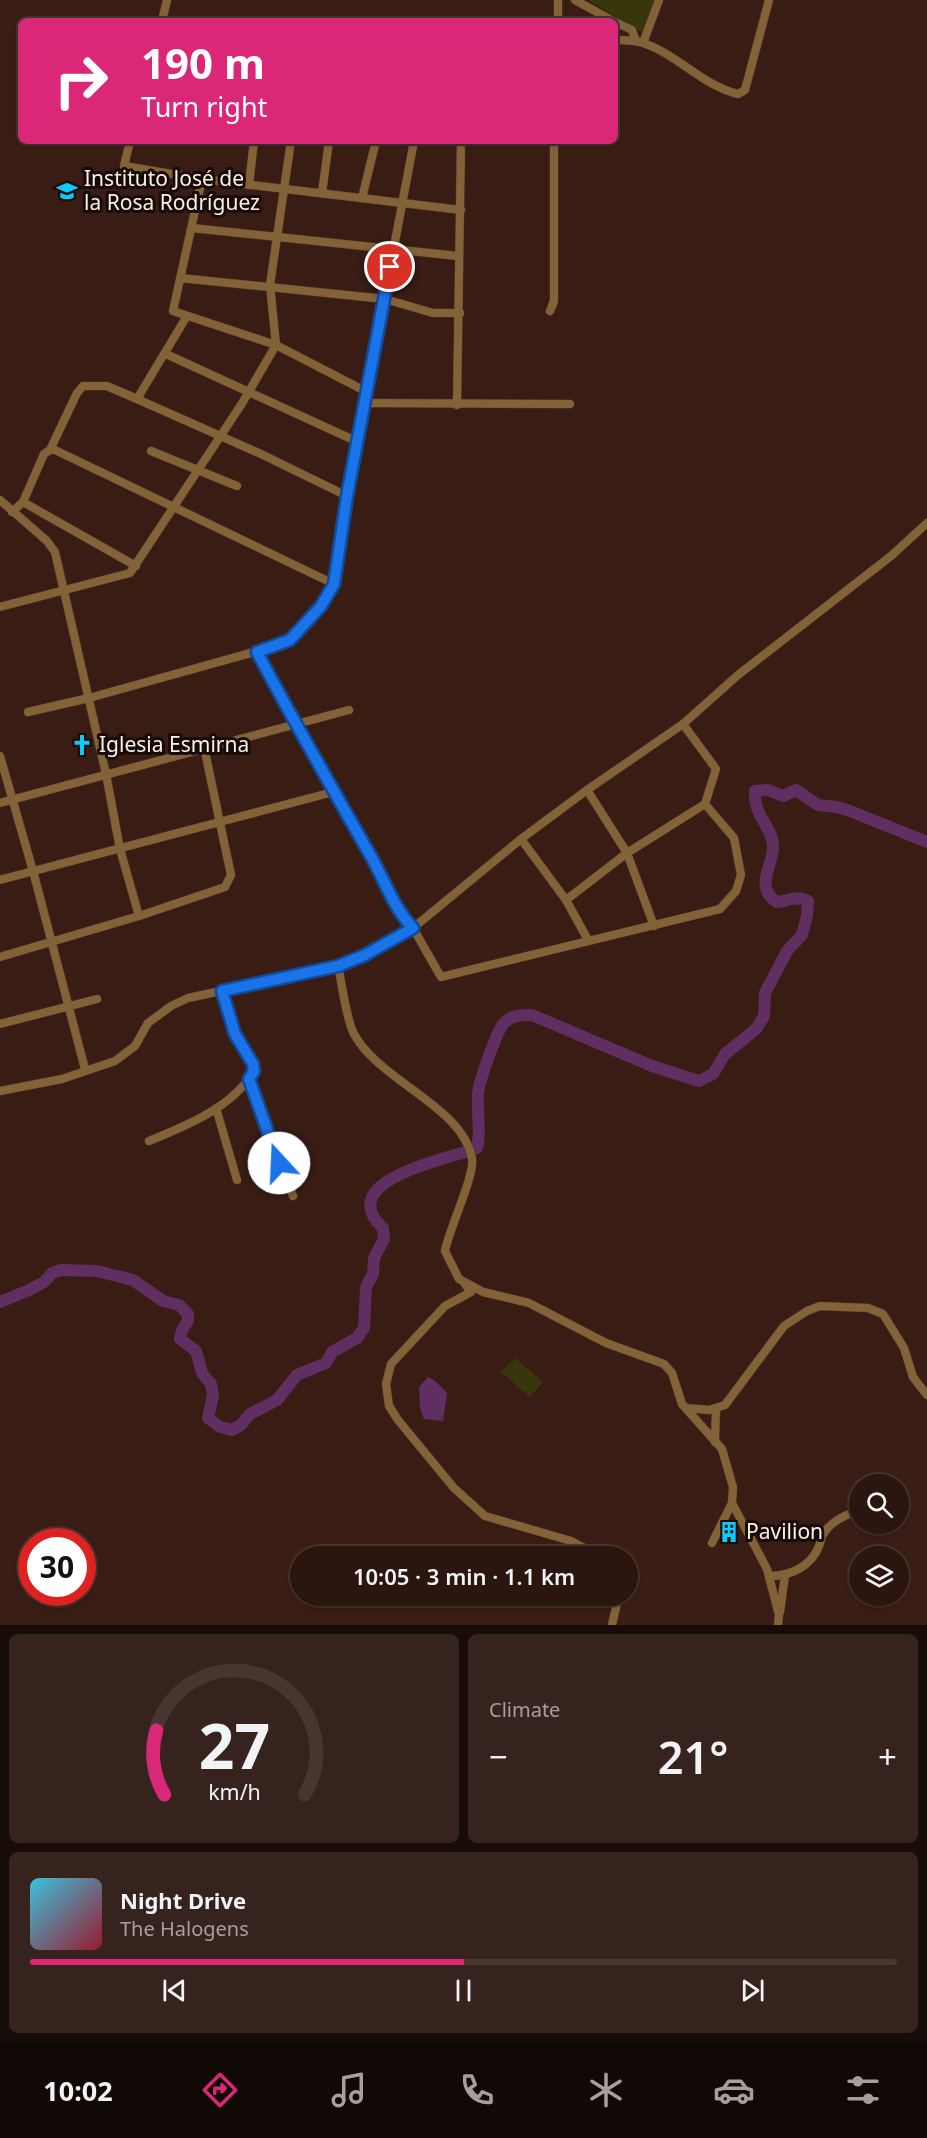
<!DOCTYPE html>
<html lang="en">
<head>
<meta charset="utf-8">
<style>
  :root { --surface:#2b160f; --page:#37231d; --text:#f1f3f6; --muted:#a69f9e; --line:#47352f; --accent:#db2777 }
  body { margin:0; font-family:"Noto Sans",sans-serif; background:var(--page); color:var(--text); height:100vh; display:flex; flex-direction:column; font-size:22px; white-space:nowrap }
  * { box-sizing:border-box; margin:0 }
  p { font-size:20px; color:var(--muted) }
  .icon { flex:none; width:33px; height:33px; fill:none; stroke:currentColor; stroke-width:2; stroke-linecap:round; stroke-linejoin:round }
  .map { position:relative; height:1625px; overflow:hidden }
  .panel { display:flex; flex-direction:column; gap:9px; padding:9px; background:#180c08; flex:1 }
  .panel>* { flex:none }
  .hud { position:absolute; left:18px; top:18px; width:600px; height:126px; border-radius:9px; box-shadow:0 2px 4px #0004,0 0 0 2px var(--line); background:#db2777; color:#fff; overflow:hidden }
  .controls { position:absolute; left:849px; top:1474px; display:grid; gap:12px }
  .controls a { display:grid; place-items:center; width:60px; height:60px; border-radius:50%; background:var(--surface); box-shadow:0 2px 4px #0004,0 0 0 2px var(--line); font-size:30px }
  .speed { position:absolute; left:18px; top:1528px; display:flex; gap:12px; font-size:30px; font-weight:700; text-align:center }
  .speed>* { display:grid; place-content:center; width:78px; height:78px; border-radius:50%; background:var(--surface); box-shadow:0 2px 4px #0004,0 0 0 2px var(--line); line-height:1 }
  .speed .limit { border:9px solid #d22; background:#fff; color:#111 }
  .pin { position:absolute; display:grid; place-items:center; width:51px; height:51px; color:#fff; margin:-26px; border:3px solid #fff; border-radius:50%; box-shadow:0 2px 6px #0007 }
  .me { position:absolute; width:66px; margin:-33px; rotate:340deg; stroke-linejoin:round; filter:drop-shadow(0 0 4px #0008) }
  .turn { display:flex; align-items:center; gap:21px; height:126px; padding:0 24px; font-size:27px }
  .turn .icon { width:78px; height:78px; stroke-width:2.5 }
  .turn b { display:block; font-size:42px; line-height:51px }
  .big { font-size:45px; font-weight:600; line-height:1.1 }
  .panel .card { flex:1; display:flex; flex-direction:column; justify-content:center; gap:9px; min-width:0; padding:0 21px; border-radius:9px; background:var(--page) }
  .panel .dial { align-items:center; gap:0 }
  .dial svg { height:156px; overflow:visible; fill:none; stroke:var(--line); stroke-width:7; stroke-linecap:round; text-anchor:middle }
  .dial text { fill:var(--text); stroke:none }
  .song { display:flex; align-items:center; gap:18px }
  .cover { width:72px; height:72px; border-radius:9px; background:linear-gradient(135deg,hsl(190 70% 55%),hsl(350 70% 35%)) }
  .played { height:6px; border-radius:3px; background:linear-gradient(90deg,var(--accent) 50%,var(--line) 50%) }
  .keys { display:flex; justify-content:space-around; direction:ltr }
  .heat { display:flex; justify-content:space-between; align-items:center; font-size:33px; direction:ltr }
  .panel .tiles { flex:1; display:grid; gap:9px; grid-template-columns:1fr 1fr }
  .card:last-child { grid-column:span 2 }
  .trip { position:absolute; left:290px; top:1546px; width:348px; height:60px; border-radius:30px; background:var(--surface); box-shadow:0 2px 4px #0004,0 0 0 2px var(--line); font-weight:600; line-height:60px; text-align:center }
  .menu { display:flex; height:96px; justify-content:space-around; align-items:center; background:#110906; color:var(--muted) }
  .menu .icon { width:42px; height:42px }
  .menu .current { color:var(--accent) }
  .menu b { font-size:27px; color:var(--text) }
  .map>svg:first-child { display:block }
</style>
</head>
<body>
<div class="map">
<svg width="927" height="1625" viewBox="0 0 927 1625">
  <rect width="100%" height="100%" fill="#391d14"/>
  <!-- green -->
  <g fill="#38370c">
    <polygon points="588,0 655,0 643,33"/>
    <polygon points="515,1358 543,1382 530,1397 501,1372"/>
  </g>
  <!-- water -->
  <polygon fill="#612e61" points="428,1377 434,1380 447,1393 443,1421 424,1419 420,1408 419,1387"/>
  <g fill="none" stroke-linecap="round" stroke-linejoin="round">
    <!-- river -->
    <path stroke="#612e61" stroke-width="12" d="M0,1302l27,-11 17,-9 8,-9 9,-3 36,1 36,9 30,21 16,4 9,9v7l-6,9 -2,9 16,12 6,22 9,11 2,11 -5,23 12,9 12,3 9,-5 9,-11 27,-14 20,-25 29,-12 6,-11 25,-14 7,-10 2,-41 7,-13 1,-16 10,-19 -1,-11c-51,-48 66,-69 94,-80 5,-20 -2,-40 2,-61 3,-12 18,-58 26,-65 7,-7 17,-7 27,-7l120,51 47,15 14,-7 12,-20 31,-25 8,-13 1,-23 22,-42 15,-16 5,-19 1,-15c-12,-6 -19,0 -31,1 -24,-16 -3,-36 -4,-57 -1,-19 -20,-29 -18,-54l13,-1 15,6 13,-6 22,15 19,2 13,4 77,31"/>
    <defs>
      <g id="minor">
        <polyline points="575,0 613,21"/>
        <polyline points="162,21 167,0"/>
        <polyline points="469,21 478,21"/>
        <polyline points="558,21 558,0"/>
        <polyline points="615,22 632,30 636,41"/>
        <path d="M615,40c9,0 19,0 28,3 34,11 60,43 95,51l7,-4 24,-90"/>
        <polyline points="643,43 659,0"/>
        <polyline points="130,141 124,166 202,179 461,210"/>
        <polyline points="202,179 173,311 276,345 367,392"/>
        <polyline points="249,185 254,141"/>
        <polyline points="322,193 329,141"/>
        <polyline points="362,198 376,141"/>
        <polyline points="192,228 458,256"/>
        <polyline points="180,278 385,299 433,313 460,313"/>
        <polyline points="550,311 554,301 554,141"/>
        <polyline points="187,316 137,399 261,454 347,496"/>
        <polyline points="166,354 358,442"/>
        <polyline points="365,403 570,404"/>
        <polyline points="457,405 461,141"/>
        <polyline points="50,450 77,393 83,386 107,386 137,399"/>
        <polyline points="151,451 237,486"/>
        <polyline points="0,500 47,541 55,552 106,774 120,849 139,916"/>
        <polyline points="23,502 136,566"/>
        <polyline points="12,512 23,502 44,454 50,450 55,450 334,584"/>
        <polyline points="0,607 130,573 241,405 276,345 270,285 291,141"/>
        <polyline points="257,652 333,792 370,854 392,898 403,917 413,928 441,977 720,909 736,891 741,875 734,838 705,804"/>
        <polyline points="28,712 89,698 283,644 290,640 321,606 334,584 347,496 414,141"/>
        <polyline points="0,756 33,871 85,1069"/>
        <polyline points="587,790 627,853 654,926"/>
        <polyline points="0,803 349,710"/>
        <polyline points="521,839 566,900 588,940"/>
        <polyline points="0,880 333,792"/>
        <polyline points="566,900 627,853 705,804 716,769 683,724"/>
        <polyline points="0,957 139,916 225,887 231,875 204,747"/>
        <path d="M338,966c4,18 8,53 16,68 25,47 110,73 118,125 3,16 -23,70 -27,92l14,28 24,13 46,11 77,40 58,21 8,9 10,31 40,45 11,38 -1,16 35,66 12,46 -1,10"/>
        <polyline points="0,1024 97,999"/>
        <polyline points="249,1079 293,1196"/>
        <polyline points="0,1091 62,1079 115,1061 135,1046 148,1023 171,1006 188,998 338,966 365,955 413,928 521,839 587,790 683,724 738,675 891,556 927,523"/>
        <polyline points="216,1108 237,1180"/>
        <path d="M149,1141c37,-15 84,-34 105,-70l-3,-13 -16,-24 -13,-43"/>
        <polyline points="465,1284 471,1292 445,1306 391,1364 386,1384 389,1406 398,1420 454,1488 485,1516 571,1541 590,1551 595,1557"/>
        <polyline points="686,1408 709,1410 725,1405 784,1326 807,1311 820,1306 868,1308 883,1314 904,1348 913,1377 927,1395"/>
        <polyline points="715,1442 716,1408"/>
        <polyline points="712,1543 732,1503"/>
        <path d="M769,1576c21,0 42,-9 50,-30 2,-4 2,-10 5,-13 8,-13 23,-18 36,-24"/>
        <polyline points="780,1612 785,1575"/>
        <polyline points="612,1625 617,1603 616,1596"/>
      </g>
    </defs>
    <!-- minor casing -->
    <use href="#minor" stroke="#543b32" stroke-width="9"/>
    <!-- minor -->
    <use href="#minor" stroke="#836238" stroke-width="8"/>
  </g>
  <g fill="none" stroke-linecap="round" stroke-linejoin="round">
    <defs>
      <path id="route" d="M279,1163l-30,-84 5,-8 -1,-7 -18,-30 -13,-43 116,-25 27,-11 48,-27c-21,-22 -29,-50 -44,-75 -38,-67 -76,-133 -112,-201l33,-12 31,-34 13,-22 13,-88 43,-229"/>
    </defs>
    <!-- route casing -->
    <use href="#route" stroke="#114b97" stroke-width="15"/>
    <!-- route -->
    <use href="#route" stroke="#1a73e8" stroke-width="10"/>
  </g>
  <!-- icons -->
  <defs>
    <symbol id="school-bare" viewBox="-9 -9 18 18"><path d="M0-5L7-2L0 1L-7-2ZM-4 1L0 2.5L4 1V4Q0 6-4 4Z" fill="#0dcafa" stroke="#170b07" stroke-width="2.5" paint-order="stroke"/></symbol>
    <symbol id="church-bare" viewBox="-9 -9 18 18"><path d="M-1.2-6h2.4v3.5h3.3v2.4h-3.3V6h-2.4V-.1h-3.3v-2.4h3.3Z" fill="#0dcafa" stroke="#170b07" stroke-width="2.5" paint-order="stroke"/></symbol>
    <symbol id="building-bare" viewBox="-9 -9 18 18"><path d="M-4-6H4V6H1V3H-1V6H-4ZM-2.5-4.3h1.7v1.8h-1.7ZM.8-4.3h1.7v1.8H.8ZM-2.5-1h1.7V.8h-1.7ZM.8-1h1.7V.8H.8Z" fill="#0dcafa" stroke="#170b07" stroke-width="2.5" paint-order="stroke"/></symbol>
  </defs>
  <g fill-rule="evenodd">
    <use href="#school-bare" x="52" y="176" width="30" height="30"/>
    <use href="#church-bare" x="67" y="730" width="30" height="30"/>
    <use href="#building-bare" x="714" y="1517" width="30" height="30"/>
  </g>
  <g text-anchor="middle" stroke-width="6" stroke-linejoin="round" paint-order="stroke">
    <!-- poi labels -->
    <g font-size="21" fill="#fcf0ed" stroke="#170b07" text-anchor="start">
      <text x="84" y="186">Instituto José de<tspan x="84" dy="24">la Rosa Rodríguez</tspan></text>
      <text x="99" y="752">Iglesia Esmirna</text>
      <text x="746" y="1539">Pavilion</text>
    </g>
  </g>
</svg>
<div class="controls">
<a><svg class="icon" aria-label="search" viewBox="0 0 24 24"><circle cx="10" cy="10" r="6"/><path d="M15 15l6 6"/></svg></a>
<a><svg class="icon" aria-label="layers" viewBox="0 0 24 24"><path d="M12 4l9 5-9 5-9-5zM3 14l9 5 9-5"/></svg></a>
</div>
<div class="speed"><div class="limit">30</div></div>
<div class="pin" style="left:390px;top:267px;background:#d93025"><svg class="icon" aria-label="arrive" viewBox="0 0 24 24"><path d="M6 21V4h12l-3 4 3 4H6"/></svg></div>
<svg class="me" style="left:279px;top:1163px" viewBox="-20 -20 40 40"><circle r="19" fill="#fff"/><path d="M0-13L10 11 0 6-10 11z" fill="#1a73e8"/></svg>
<div class="trip">10:05 · 3 min · 1.1 km</div>
<div class="hud">
<div class="turn"><svg class="icon" aria-label="right" viewBox="0 0 24 24"><path d="M7 20v-9h11M14 6l5 5-5 5"/></svg><div><b>190 m</b>Turn right</div></div>
</div>
</div>
<section class="panel">
<div class="tiles">
<div class="card dial"><svg viewBox="0 0 100 80">
<path d="M14 69A42 42 0 1 1 86 69"/>
<path d="M14 69A42 42 0 0 1 10 36" stroke="#db2777"/>
<text x="50" y="56" font-size="32" font-weight="700">27</text>
<text x="50" y="72" font-size="11">km/h</text>
</svg></div>
<div class="card"><p>Climate</p>
<div class="heat"><a>−</a><b class="big">21°</b><a>+</a></div>
</div>
<div class="card">
<div class="song"><i class="cover"></i><div><b>Night Drive</b><p>The Halogens</p></div></div>
<div class="played"></div>
<div class="keys"><svg class="icon" aria-label="previous" viewBox="0 0 24 24"><path d="M18 5L8 12l10 7zM5 5v14"/></svg><svg class="icon" aria-label="pause" viewBox="0 0 24 24"><path d="M8 5v14M16 5v14"/></svg><svg class="icon" aria-label="next" viewBox="0 0 24 24"><path d="M6 5l10 7-10 7zM19 5v14"/></svg></div>
</div>
</div>
</section>
<nav class="menu">
<b>10:02</b>
<svg class="icon current" aria-label="directions" viewBox="0 0 24 24"><path d="M12 3l9 9-9 9-9-9zM9 14v-3h6M13 9l2 2-2 2"/></svg>
<svg class="icon" aria-label="music" viewBox="0 0 24 24"><path d="M9 18V5l10-2v13"/><circle cx="6" cy="18" r="3"/><circle cx="16" cy="16" r="3"/></svg>
<svg class="icon" aria-label="phone" viewBox="0 0 24 24"><path d="M5 4h4l2 5-3 2q2 4 5 5l2-3 5 2v4C11 20 4 13 5 4z"/></svg>
<svg class="icon" aria-label="climate" viewBox="0 0 24 24"><path d="M12 3v18M4 7l16 10M4 17L20 7"/></svg>
<svg class="icon" aria-label="car" viewBox="0 0 24 24"><path d="M5 17H2v-5l4-1 3-4h7l3 4 3 1v5h-3M9 17h6M6 11h13"/><circle cx="7" cy="17" r="2"/><circle cx="17" cy="17" r="2"/></svg>
<svg class="icon" aria-label="filters" viewBox="0 0 24 24"><path d="M4 7h16M4 17h16"/><circle cx="9" cy="7" r="2"/><circle cx="15" cy="17" r="2"/></svg>
</nav>
</body>
</html>
